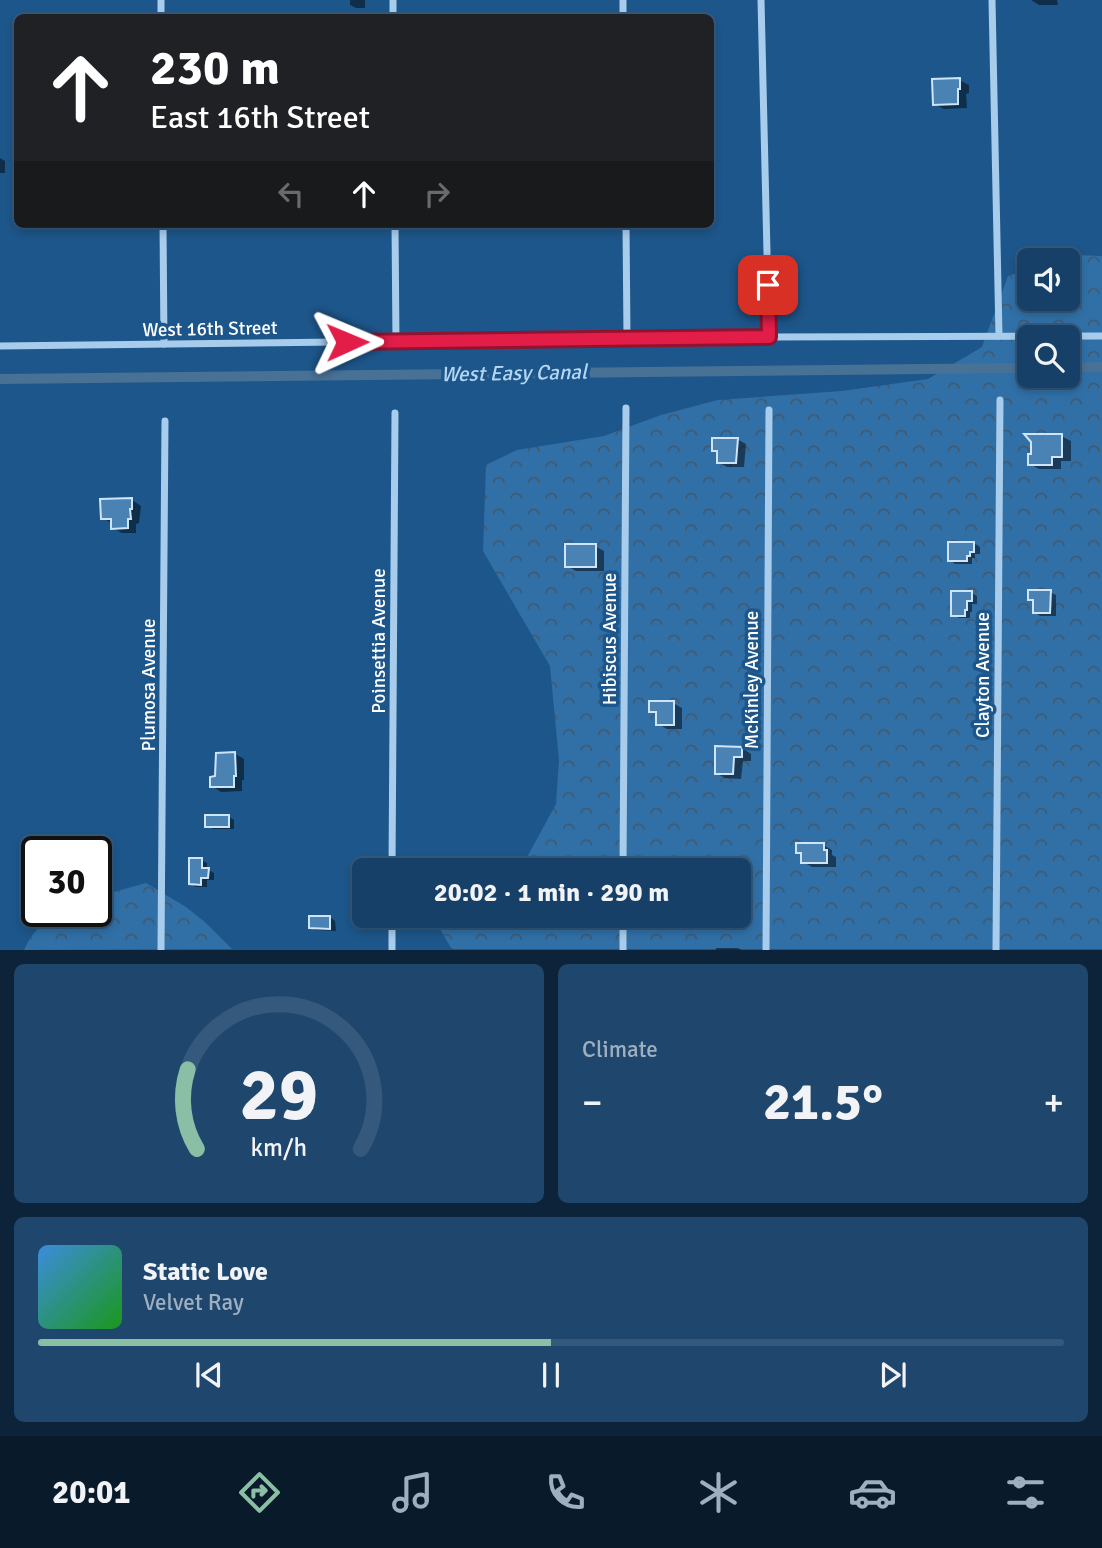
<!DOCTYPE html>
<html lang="en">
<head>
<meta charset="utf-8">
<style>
  :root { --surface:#164068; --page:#1f476e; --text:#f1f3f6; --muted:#9eafc0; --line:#35597c; --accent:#8abfa5 }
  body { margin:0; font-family:Signika,sans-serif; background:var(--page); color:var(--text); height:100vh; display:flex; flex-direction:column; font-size:26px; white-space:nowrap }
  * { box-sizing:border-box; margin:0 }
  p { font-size:23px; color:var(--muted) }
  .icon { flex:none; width:38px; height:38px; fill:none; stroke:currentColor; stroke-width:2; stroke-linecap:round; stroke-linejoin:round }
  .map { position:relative; height:950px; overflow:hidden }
  .sheet { display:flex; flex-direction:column; gap:14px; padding:14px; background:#0c2339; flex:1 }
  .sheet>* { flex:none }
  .hud { position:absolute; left:14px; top:14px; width:700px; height:214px; border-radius:10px; box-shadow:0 4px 10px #0003,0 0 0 2px var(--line); background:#202124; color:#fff; overflow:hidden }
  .controls { position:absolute; left:1017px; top:248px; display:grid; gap:14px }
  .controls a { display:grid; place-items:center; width:63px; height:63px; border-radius:10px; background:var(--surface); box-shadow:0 4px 10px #0003,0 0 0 2px var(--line); font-size:35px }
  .speed { position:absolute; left:21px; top:836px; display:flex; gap:14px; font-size:35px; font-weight:700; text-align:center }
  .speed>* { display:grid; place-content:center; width:91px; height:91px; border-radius:50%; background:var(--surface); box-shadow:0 4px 10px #0003,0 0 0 2px var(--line); line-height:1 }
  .speed .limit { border:4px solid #111; border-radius:10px; background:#fff; color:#111 }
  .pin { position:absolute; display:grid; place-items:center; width:60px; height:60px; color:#fff; margin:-30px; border-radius:14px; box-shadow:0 4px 10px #0006 }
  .me { position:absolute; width:77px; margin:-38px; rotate:89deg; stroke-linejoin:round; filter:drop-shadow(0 0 5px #0008) }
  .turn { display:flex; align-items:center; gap:24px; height:147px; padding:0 21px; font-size:32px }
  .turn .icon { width:91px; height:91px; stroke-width:2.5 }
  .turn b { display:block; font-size:49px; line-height:60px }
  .lanes { display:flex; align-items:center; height:66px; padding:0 21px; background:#0003; justify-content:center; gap:35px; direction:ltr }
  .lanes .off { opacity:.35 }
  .big { font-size:52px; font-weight:800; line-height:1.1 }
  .sheet .card { flex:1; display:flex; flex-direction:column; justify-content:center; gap:10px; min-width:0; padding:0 24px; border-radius:10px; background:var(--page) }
  .sheet .dial { align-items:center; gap:0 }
  .dial svg { height:182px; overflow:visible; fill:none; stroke:var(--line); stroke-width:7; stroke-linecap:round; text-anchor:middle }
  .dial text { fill:var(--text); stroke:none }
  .song { display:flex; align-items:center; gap:21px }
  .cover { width:84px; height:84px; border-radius:10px; background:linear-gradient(135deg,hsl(210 70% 55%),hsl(120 70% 35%)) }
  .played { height:7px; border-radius:4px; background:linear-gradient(90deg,var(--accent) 50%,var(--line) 50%) }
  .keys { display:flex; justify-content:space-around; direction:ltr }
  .heat { display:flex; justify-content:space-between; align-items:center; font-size:38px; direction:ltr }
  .sheet .tiles { flex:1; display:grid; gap:14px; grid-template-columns:1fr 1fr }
  .card:last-child { grid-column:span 2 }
  .trip { position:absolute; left:352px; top:858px; width:399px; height:70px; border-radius:10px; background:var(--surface); box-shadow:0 4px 10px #0003,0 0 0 2px var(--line); font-weight:800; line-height:70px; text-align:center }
  .tabs { display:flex; height:112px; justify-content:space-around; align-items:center; background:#091a2a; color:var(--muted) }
  .tabs .icon { width:49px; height:49px }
  .tabs .current { color:var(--accent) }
  .tabs b { font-size:32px; color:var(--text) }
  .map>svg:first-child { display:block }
</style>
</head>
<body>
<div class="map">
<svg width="1102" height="950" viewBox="0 0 1102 950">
  <defs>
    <pattern id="forest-crowns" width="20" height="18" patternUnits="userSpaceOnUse" patternTransform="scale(1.75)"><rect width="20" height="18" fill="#3070a7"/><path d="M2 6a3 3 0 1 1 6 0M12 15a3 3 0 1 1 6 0" fill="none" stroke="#415a70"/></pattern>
  </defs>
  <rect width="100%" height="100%" fill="#1d568a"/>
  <!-- forest -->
  <g fill="url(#forest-crowns)" fill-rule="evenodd">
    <path d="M1074,255l28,1v693h-648l-3,-1 -19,-33h306v-45h-236l23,-9 31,-57 3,-44 -9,-94 -67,-115 3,-86 31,-15 87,-14 57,-21 57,-15 124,-9 86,-12 54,-32 26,-71 21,-7v30h39v-38h-12zM1029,338h39v38h-39z"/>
    <path d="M146,883l40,24 20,16 26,26 -208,1c7,-15 21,-34 39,-38 10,-2 23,0 33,0v-15z"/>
  </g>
  <!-- shadow -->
  <g fill="#0007">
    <polygon points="350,0 365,0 365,8 356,8 350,5"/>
    <polygon points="1031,0 1057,0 1058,5 1039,5"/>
    <polygon points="959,80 969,85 969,93 966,94 967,108 944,109 934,104"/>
    <polygon points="0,158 5,161 5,173 0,173"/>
    <polygon points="1061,436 1071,441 1071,461 1061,461 1061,469 1039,469 1030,464"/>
    <polygon points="737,439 746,444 744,467 727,467 718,462 718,453 713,450"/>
    <polygon points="132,500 141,506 139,523 136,524 136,533 122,533 113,528 113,524 103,518"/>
    <polygon points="974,543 980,547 980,554 975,554 975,558 972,558 972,564 955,564 950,560"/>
    <polygon points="595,546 604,551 604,571 576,571 567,566"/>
    <polygon points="1050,592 1056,595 1056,616 1040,616 1035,612 1035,602 1030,599"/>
    <polygon points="972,593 977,596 977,604 972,604 972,612 970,612 970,618 959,618 953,615"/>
    <polygon points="673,703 682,708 682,729 667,729 658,724 658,715 651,711"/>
    <polygon points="742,748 751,754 751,761 743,761 741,779 725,778 716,773"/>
    <polygon points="235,754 244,759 244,780 242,780 242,791 221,792 212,786"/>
    <polygon points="228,816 234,820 234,829 213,829 207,826"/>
    <polygon points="823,845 832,850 832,855 836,857 836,867 812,867 803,862 803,855 798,852"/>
    <polygon points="201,860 207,863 207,869 214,873 214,880 207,880 207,887 196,887 190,883"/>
    <polygon points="330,917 335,921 336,931 316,930 310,927"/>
    <polygon points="716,948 738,948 741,950 716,950"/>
  </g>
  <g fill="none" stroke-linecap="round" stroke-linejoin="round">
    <!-- canal -->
    <g stroke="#487196" stroke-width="10">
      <polyline points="1068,368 1102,367"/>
      <polyline points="0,379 1029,368"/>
    </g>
  </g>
  <!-- building -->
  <g fill="#4a82b4" stroke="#cde4f9" stroke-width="2">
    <polygon points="960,78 960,89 958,89 958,104 933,105 932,79"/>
    <polygon points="1024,434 1062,434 1062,457 1052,457 1052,465 1028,465 1028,454 1031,454 1031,442"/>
    <polygon points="712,438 738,438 736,463 717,463 717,451 712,451"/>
    <polygon points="132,498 132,509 130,509 131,519 128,519 128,528 111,529 111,519 101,519 100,499"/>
    <polygon points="948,542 974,542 974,552 970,552 970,556 967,556 967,561 948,561"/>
    <rect x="565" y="544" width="31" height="23"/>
    <polygon points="1028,590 1051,590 1050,613 1033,613 1033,600 1028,600"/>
    <polygon points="951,591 972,591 972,601 967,601 967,610 965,610 965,616 951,616"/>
    <polygon points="649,701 674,701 674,725 656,725 656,712 649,712"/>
    <polygon points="715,746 742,747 742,757 734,757 733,774 715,774"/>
    <polygon points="235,752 236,776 234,776 234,787 210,787 210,777 215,776 216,753"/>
    <rect x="205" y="815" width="24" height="12"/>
    <polygon points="796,843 824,843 824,850 827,850 827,863 801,863 801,853 796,853"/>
    <polygon points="189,858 202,858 202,868 209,868 208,878 201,878 201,885 189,884"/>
    <polygon points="309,916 330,916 330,929 309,928"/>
  </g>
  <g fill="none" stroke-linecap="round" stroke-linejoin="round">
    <!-- minor -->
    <g stroke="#a7ccec" stroke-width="7">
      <polyline points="161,0 161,18"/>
      <polyline points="393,0 393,18"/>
      <polyline points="623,0 623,18"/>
      <polyline points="761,0 769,337"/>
      <polyline points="992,0 999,336"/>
      <polyline points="163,224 164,344"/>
      <polyline points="395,224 396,342"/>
      <polyline points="626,224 627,338"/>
      <polyline points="0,346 769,337 1102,336"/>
      <polyline points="392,870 395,413"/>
      <polyline points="623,870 626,408"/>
      <polyline points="161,950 165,421"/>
      <polyline points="392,950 392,915"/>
      <polyline points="623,950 623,915"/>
      <polyline points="766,950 769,410"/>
      <polyline points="996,950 1000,400"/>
    </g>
  </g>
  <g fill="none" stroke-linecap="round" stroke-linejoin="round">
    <defs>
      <polyline id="route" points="347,342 769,337 768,285"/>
    </defs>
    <!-- route casing -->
    <use href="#route" stroke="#92132f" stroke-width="18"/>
    <!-- route -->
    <use href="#route" stroke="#e11d48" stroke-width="12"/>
  </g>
  <g text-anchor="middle" stroke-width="7" stroke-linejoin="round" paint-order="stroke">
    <!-- street labels -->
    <g font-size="19" fill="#fff" stroke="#1d568a">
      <text transform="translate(210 328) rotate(-1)" y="7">West 16th Street</text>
      <text transform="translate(609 639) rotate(-90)" y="7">Hibiscus Avenue</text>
      <text transform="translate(378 641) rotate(-90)" y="7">Poinsettia Avenue</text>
      <text transform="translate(982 675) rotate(-90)" y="7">Clayton Avenue</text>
      <text transform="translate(751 680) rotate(-90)" y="7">McKinley Avenue</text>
      <text transform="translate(148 685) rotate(-90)" y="7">Plumosa Avenue</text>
    </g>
    <!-- water labels -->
    <g font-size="21" font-style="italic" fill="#b3d6f3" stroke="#1d568a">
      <text transform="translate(514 373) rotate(-1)" y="7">West Easy Canal</text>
    </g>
  </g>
</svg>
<div class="controls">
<a><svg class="icon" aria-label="sound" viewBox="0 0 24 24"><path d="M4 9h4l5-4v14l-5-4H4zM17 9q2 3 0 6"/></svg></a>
<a><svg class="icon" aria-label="search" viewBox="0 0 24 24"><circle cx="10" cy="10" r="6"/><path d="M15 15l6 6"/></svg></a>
</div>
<div class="speed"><div class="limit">30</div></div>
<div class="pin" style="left:768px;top:285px;background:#d93025"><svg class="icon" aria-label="arrive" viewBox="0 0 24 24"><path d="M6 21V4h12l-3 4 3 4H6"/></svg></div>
<svg class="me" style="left:347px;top:342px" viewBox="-20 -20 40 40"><path d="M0-17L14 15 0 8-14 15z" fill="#e11d48" stroke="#fff" stroke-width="4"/></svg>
<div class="trip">20:02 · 1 min · 290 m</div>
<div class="hud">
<div class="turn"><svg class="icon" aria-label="ahead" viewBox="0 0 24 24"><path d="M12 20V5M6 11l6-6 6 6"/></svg><div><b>230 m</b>East 16th Street</div></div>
<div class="lanes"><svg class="icon off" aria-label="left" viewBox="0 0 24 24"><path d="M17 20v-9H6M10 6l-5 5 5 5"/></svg><svg class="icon" aria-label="ahead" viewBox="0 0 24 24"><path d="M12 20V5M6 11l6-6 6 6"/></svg><svg class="icon off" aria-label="right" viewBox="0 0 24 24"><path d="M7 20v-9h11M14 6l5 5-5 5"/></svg></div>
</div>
</div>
<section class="sheet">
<div class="tiles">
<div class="card dial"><svg viewBox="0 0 100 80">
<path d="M14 69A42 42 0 1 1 86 69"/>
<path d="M14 69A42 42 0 0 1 10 34" stroke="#8abfa5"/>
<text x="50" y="56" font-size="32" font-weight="700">29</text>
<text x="50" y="72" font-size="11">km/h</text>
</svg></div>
<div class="card"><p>Climate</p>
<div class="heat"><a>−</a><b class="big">21.5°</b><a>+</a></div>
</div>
<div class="card">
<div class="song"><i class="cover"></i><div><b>Static Love</b><p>Velvet Ray</p></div></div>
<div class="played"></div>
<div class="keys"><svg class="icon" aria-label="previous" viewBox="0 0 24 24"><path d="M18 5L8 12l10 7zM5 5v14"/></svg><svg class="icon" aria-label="pause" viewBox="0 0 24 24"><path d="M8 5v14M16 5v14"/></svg><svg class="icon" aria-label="next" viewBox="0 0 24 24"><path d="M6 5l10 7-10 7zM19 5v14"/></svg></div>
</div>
</div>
</section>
<nav class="tabs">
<b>20:01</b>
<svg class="icon current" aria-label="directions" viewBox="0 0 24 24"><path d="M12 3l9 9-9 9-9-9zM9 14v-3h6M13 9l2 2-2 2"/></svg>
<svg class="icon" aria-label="music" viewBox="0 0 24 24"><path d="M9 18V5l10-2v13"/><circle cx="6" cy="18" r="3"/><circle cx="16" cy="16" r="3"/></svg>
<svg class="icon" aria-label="phone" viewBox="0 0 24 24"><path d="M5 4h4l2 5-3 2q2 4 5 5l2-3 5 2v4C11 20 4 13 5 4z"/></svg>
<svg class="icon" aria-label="climate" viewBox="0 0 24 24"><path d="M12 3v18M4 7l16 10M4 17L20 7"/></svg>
<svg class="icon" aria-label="car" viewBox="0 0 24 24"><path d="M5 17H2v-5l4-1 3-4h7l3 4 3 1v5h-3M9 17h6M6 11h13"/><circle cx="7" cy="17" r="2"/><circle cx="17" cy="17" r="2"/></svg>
<svg class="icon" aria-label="filters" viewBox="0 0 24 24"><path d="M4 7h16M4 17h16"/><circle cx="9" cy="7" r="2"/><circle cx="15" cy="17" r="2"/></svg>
</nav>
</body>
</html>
